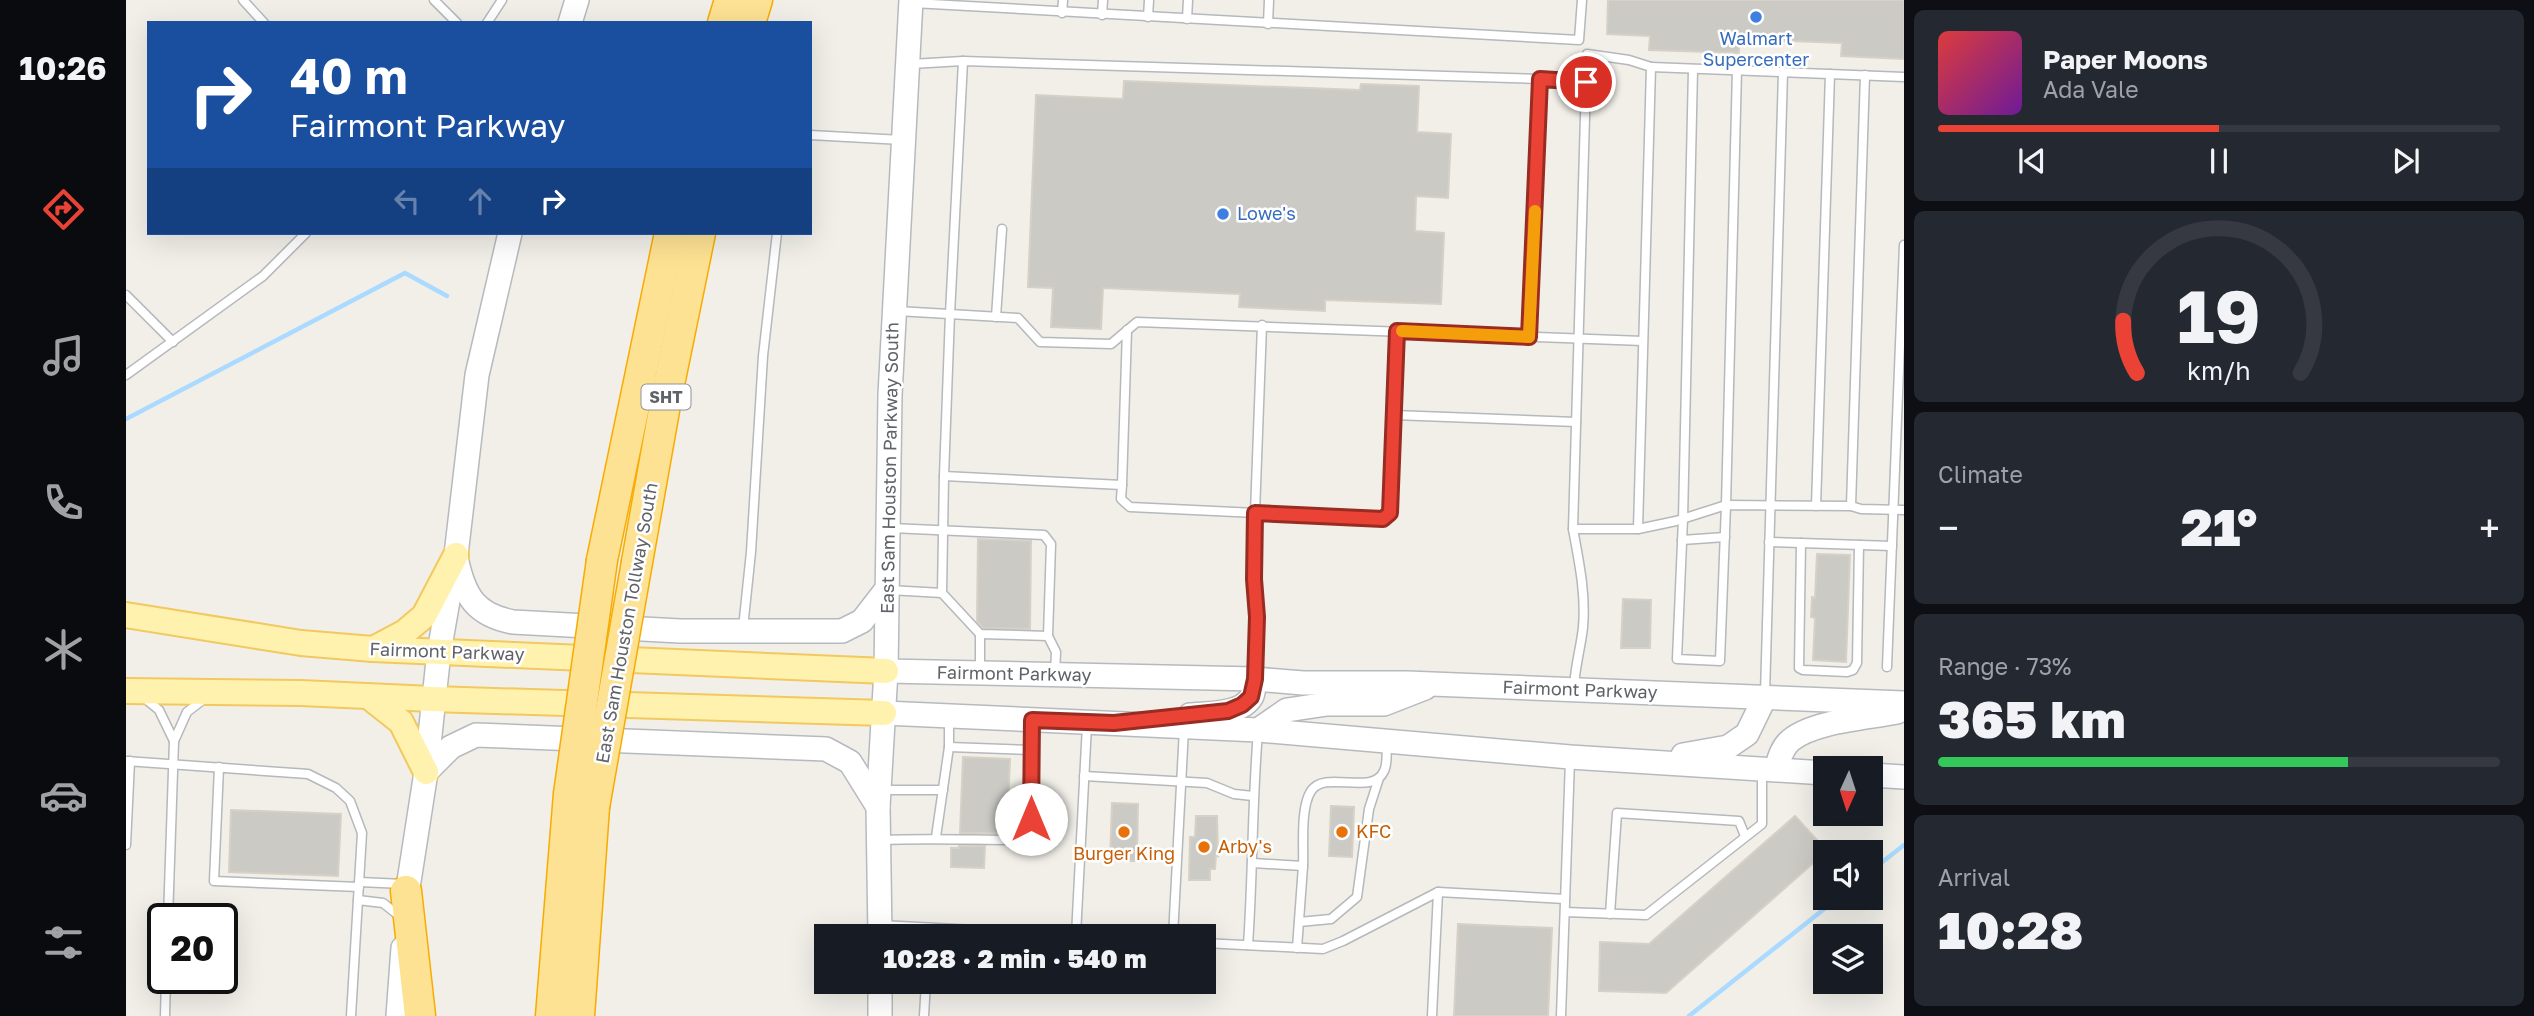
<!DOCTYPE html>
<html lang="en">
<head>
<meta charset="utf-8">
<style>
  :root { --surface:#171b24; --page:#242831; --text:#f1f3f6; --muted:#9ea1a6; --line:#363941; --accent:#ea4335 }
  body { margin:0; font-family:"Golos Text",sans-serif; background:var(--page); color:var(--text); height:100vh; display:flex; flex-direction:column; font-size:26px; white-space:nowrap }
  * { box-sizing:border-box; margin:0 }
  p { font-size:23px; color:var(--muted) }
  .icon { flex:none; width:38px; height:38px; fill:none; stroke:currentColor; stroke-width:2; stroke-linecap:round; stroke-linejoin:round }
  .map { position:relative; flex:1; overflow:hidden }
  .sheet { display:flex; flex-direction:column; gap:10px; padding:10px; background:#0d0f14; width:630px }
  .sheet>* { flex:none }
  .top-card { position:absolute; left:21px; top:21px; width:665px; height:214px; border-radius:0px; box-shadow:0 7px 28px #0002; background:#1a4fa0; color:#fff; overflow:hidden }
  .needle { width:46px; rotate:183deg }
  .controls { position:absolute; left:1687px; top:756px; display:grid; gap:14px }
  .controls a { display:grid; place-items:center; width:70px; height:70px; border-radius:0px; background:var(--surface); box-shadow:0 7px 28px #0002; font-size:35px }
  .speed { position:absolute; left:21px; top:903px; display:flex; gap:14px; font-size:35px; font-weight:700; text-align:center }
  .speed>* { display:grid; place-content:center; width:91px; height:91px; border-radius:50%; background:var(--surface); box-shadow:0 7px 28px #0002; line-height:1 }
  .speed .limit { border:4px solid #111; border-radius:10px; background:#fff; color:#111 }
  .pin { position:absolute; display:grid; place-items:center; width:60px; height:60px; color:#fff; margin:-30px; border:4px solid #fff; border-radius:50%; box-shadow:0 2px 7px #0007 }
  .me { position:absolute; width:77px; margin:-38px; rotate:0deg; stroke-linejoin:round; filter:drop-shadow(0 0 5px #0008) }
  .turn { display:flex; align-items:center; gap:24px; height:147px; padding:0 28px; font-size:32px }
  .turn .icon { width:91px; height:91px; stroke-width:2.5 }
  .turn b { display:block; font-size:49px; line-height:60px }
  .lanes { display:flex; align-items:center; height:66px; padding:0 28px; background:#0003; justify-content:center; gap:35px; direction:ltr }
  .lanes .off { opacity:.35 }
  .big { font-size:52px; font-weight:800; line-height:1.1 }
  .sheet .widget { flex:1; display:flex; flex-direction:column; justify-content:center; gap:10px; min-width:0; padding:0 24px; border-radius:10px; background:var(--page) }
  .sheet .dial { align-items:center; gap:0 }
  .dial svg { height:182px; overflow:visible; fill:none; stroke:var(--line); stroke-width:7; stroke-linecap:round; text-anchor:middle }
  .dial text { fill:var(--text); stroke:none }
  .song { display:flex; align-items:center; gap:21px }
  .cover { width:84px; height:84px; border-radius:10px; background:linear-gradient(135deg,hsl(0 70% 55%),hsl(280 70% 35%)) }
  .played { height:7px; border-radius:4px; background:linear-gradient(90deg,var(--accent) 50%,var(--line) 50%) }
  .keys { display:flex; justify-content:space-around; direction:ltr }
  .heat { display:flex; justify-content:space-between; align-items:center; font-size:38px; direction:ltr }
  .charge { height:10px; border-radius:5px; background:linear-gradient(90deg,#34c759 73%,var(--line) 0) }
  .trip { position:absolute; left:688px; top:924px; width:402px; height:70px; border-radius:0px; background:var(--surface); box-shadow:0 7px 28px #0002; font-weight:800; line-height:70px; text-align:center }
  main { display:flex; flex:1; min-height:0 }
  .tab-bar { display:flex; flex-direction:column; width:126px; justify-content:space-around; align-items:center; background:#090b0e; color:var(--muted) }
  .tab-bar .icon { width:49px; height:49px }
  .tab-bar .on { color:var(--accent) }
  .tab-bar b { font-size:32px; color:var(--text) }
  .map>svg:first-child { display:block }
</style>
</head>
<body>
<main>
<nav class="tab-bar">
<b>10:26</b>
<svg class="icon on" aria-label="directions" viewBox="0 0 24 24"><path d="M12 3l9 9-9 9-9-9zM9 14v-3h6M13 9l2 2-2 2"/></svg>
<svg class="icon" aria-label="music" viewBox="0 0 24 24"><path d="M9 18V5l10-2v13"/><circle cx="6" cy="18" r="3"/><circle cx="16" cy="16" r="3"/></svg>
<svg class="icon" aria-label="phone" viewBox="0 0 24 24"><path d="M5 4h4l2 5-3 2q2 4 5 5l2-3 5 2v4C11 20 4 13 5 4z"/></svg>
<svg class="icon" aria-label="climate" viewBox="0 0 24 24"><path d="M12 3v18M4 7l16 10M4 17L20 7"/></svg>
<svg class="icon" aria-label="car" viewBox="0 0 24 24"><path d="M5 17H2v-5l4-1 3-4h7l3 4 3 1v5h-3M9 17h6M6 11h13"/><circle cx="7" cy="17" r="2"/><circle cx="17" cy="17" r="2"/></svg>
<svg class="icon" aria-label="filters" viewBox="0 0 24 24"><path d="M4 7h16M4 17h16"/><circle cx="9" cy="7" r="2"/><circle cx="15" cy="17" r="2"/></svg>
</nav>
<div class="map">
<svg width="1778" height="1016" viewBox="0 0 1778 1016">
  <rect width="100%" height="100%" fill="#f1efe8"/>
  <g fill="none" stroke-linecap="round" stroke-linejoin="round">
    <!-- stream -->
    <g stroke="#aadaff" stroke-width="4.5">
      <polyline points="0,419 279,273 321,296"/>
      <polyline points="1745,871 1778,845"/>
      <polyline points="1563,1016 1712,898"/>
    </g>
  </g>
  <!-- building -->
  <g fill="#cccac5" stroke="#d6d1c6" stroke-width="2">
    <polygon points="1482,0 1778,0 1778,59 1715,56 1716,43 1613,39 1613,53 1523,50 1524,36 1481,34"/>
    <polygon points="998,81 1234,90 1235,84 1293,86 1291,132 1325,134 1322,198 1290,196 1289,231 1318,233 1315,304 1199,300 1199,311 1113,307 1114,294 977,288 975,329 925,327 927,288 902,287 910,95 997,99"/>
    <polygon points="852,539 905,541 904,629 857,628 851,621"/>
    <polygon points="1691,554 1724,555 1720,662 1687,660 1689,618 1685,617 1686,597 1689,598"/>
    <polygon points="1497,599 1525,600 1524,648 1495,648"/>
    <polygon points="837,757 884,759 881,833 834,833"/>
    <polygon points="986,803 1012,804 1011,861 984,861"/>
    <polygon points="1205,806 1228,807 1226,857 1203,856"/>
    <polygon points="105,810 215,814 212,876 103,872"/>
    <polygon points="1070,816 1091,816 1092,856 1090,855 1089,869 1084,869 1084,880 1063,880 1064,837 1069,837"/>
    <polygon points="1669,816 1701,851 1540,993 1473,991 1474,942 1523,944"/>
    <polygon points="833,846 859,846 858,868 825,867 825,848 833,848"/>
    <polygon points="1332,924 1426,928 1422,1016 1328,1016"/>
  </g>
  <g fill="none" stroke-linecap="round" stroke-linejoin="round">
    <defs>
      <g id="service">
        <polyline points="117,0 138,23"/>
        <polyline points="308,0 331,23"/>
        <polyline points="787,3 1453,40 1456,0"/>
        <polyline points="936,13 937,0"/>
        <polyline points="976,15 977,0"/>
        <polyline points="1022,17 1023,0"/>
        <polyline points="1061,19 1062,0"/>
        <polyline points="361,23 376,0"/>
        <polyline points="1142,24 1143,0"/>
        <polyline points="837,61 824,314 818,476 996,485 995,499 1004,507 1257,519 1264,513 1271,331"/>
        <path d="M785,64l52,-3 577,18 46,3 -13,447c6,33 13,65 10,98 -2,20 -8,39 -9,60"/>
        <polyline points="1567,69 1557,519 1551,659 1594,661 1600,505 1611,70"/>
        <polyline points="1460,82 1461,54 1503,60 1525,67"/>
        <polyline points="684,135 776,140"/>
        <polyline points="0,295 47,342"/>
        <polyline points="771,311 892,318 914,342 985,344 1011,322 1517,341"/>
        <polyline points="870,317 876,229"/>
        <polyline points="1403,337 1414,79"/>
        <polyline points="0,375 137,276 180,233"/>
        <polyline points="1268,415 1450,422"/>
        <polyline points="818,476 816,593 854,634 922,636 930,652 929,674"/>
        <polyline points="996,485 1001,330"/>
        <polyline points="1690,506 1704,74"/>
        <polyline points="1725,506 1739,75"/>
        <polyline points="765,528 918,535 925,544 922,636"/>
        <polyline points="1447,529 1512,529 1550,521 1600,505 1725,506 1735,509 1778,510"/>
        <polyline points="1512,529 1525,67 1778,77"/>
        <polyline points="1556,540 1599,537"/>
        <polyline points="1643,542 1766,546"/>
        <polyline points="1675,543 1673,668 1677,670 1721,672 1727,670 1731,663 1733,545"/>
        <polyline points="763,590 816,593"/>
        <polyline points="617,628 625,552 637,356 651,233"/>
        <polyline points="1761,667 1778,245"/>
        <polyline points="854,670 854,634"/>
        <polyline points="1130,676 1129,513 1136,325"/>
        <polyline points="1639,694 1657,72"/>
        <polyline points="17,697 33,710 48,741 61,712 78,699"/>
        <polyline points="823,747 905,750"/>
        <polyline points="0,761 182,774 210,788 224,801 236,833 225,1016"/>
        <polyline points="93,767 88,881 233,887"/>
        <polyline points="958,776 1081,783 1108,794 1127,796"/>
        <polyline points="756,790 817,790"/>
        <polyline points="810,837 823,747 823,719"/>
        <path d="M755,840c46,-2 92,0 139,0l11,-21 1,-96"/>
        <polyline points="0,845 4,761"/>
        <path d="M1127,863l50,3c1,-20 -3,-58 8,-75 14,-22 62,6 73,-20 4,-7 2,-19 3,-27"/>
        <polyline points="233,882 278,884"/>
        <polyline points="232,900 257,903 276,918"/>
        <polyline points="1439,912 1520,915 1636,824 1636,772"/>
        <polyline points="1484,914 1491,813 1613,821 1619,836"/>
        <polyline points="42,919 48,741"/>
        <polyline points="1173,922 1205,919 1231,897 1243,809 1253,778"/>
        <polyline points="755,925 965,936"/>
        <polyline points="950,935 961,725"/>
        <polyline points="1047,936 1058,729"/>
        <polyline points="1078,943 1197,949 1217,941 1312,892 1439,899"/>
        <path d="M1122,945c5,-71 4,-142 10,-213"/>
        <polyline points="1171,948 1177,866"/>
        <polyline points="39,1016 40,978"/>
        <polyline points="798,1016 800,982"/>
        <polyline points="1306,1016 1312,892"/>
        <polyline points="1435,1016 1444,760"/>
      </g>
      <g id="secondary">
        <polyline points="444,23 451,0"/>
        <path d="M331,562c8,35 19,53 56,60l167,9h162l20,-10 24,-31"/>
        <polyline points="760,671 1129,679 1177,683 1281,683 1778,703"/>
        <polyline points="758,713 1132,730 1444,757 1699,773"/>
        <path d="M1064,715c18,-2 52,0 62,-19 2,-5 2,-12 3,-17"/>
        <polyline points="1132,730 1161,710 1201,704 1258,704 1299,688"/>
        <polyline points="1557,755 1602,747 1621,734 1639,697"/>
        <path d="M1650,769c3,-10 6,-22 15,-29 23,-19 77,-22 106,-28"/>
        <polyline points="300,772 325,747 350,735 700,749 724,762 752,807"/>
        <polyline points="1745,775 1778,777"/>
        <polyline points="279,907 300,772 313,652 330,555 351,375 384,233"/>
        <polyline points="754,936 752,807 760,671 764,395 785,0"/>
        <polyline points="272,1016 277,948"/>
        <polyline points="754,1016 754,982"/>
      </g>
      <g id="primary">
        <polyline points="0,615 175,643 247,649 760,671"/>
        <polyline points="247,649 279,632 298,616 330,555"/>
        <polyline points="0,691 175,693 306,699 758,713"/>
        <polyline points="242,696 275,722 300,772"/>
      </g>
      <g id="motorway">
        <polyline points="597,23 604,0"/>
        <polyline points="624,23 631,0"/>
        <polyline points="476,560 544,233"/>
        <polyline points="511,562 540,399 574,233"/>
        <polyline points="280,891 294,1016"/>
        <polyline points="425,1016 443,794"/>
        <polyline points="453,1016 468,807"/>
      </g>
    </defs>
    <!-- service casing -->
    <use href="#service" stroke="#b5b8bc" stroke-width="11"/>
    <!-- secondary casing -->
    <use href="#secondary" stroke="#b6babf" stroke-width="26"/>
    <!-- primary casing -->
    <use href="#primary" stroke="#f2c960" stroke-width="28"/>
    <!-- motorway casing -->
    <use href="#motorway" stroke="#f9ab00" stroke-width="33"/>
    <!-- service -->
    <use href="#service" stroke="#fff" stroke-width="8"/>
    <!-- secondary -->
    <use href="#secondary" stroke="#fff" stroke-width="23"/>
    <!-- primary -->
    <use href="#primary" stroke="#fff2af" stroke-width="24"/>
    <!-- motorway -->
    <use href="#motorway" stroke="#fde293" stroke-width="30"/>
    <defs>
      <g id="motorway-bridge">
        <polyline points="443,794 476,560"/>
        <polyline points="468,807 511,562"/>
      </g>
    </defs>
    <!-- motorway-bridge casing -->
    <use href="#motorway-bridge" stroke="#f9ab00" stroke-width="33" stroke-linecap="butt"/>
    <!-- motorway-bridge -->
    <use href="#motorway-bridge" stroke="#fde293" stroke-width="30"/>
  </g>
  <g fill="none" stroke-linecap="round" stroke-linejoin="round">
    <defs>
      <polyline id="route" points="905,819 906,720 988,723 1102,711 1116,705 1125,697 1129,679 1131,617 1128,579 1129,513 1257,519 1264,513 1271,331 1403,337 1414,79 1460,82"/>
    </defs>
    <!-- route casing -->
    <use href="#route" stroke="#982c22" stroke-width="18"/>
    <!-- route -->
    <use href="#route" stroke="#ea4335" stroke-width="12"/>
    <!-- slow -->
    <polyline stroke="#f59e0b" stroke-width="12" points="1276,331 1403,337 1409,211"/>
  </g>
  <!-- markers -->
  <g fill="#3f7fe0" stroke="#fff" stroke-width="2.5">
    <circle cx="1630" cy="17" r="7"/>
    <circle cx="1097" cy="214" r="7"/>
  </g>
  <g fill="#e8710a" stroke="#fff" stroke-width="2.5">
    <circle cx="998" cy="832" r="7"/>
    <circle cx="1216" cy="832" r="7"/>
    <circle cx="1078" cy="847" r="7"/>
  </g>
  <g text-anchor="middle" stroke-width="5" stroke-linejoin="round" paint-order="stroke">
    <!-- shield labels -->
    <rect fill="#fff" stroke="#8f9295" stroke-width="2" x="515.5" y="384.5" width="49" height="25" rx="5"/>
    <g font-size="16" font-weight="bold" fill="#5f6368">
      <text x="540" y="403">SHT</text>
    </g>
    <!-- shop labels -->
    <g font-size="18" fill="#366cbe" stroke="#fff">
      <text x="1630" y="45">Walmart<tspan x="1630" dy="21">Supercenter</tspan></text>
      <text x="1111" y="220" text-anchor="start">Lowe's</text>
    </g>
    <!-- street labels -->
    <g font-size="18" fill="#5f6368" stroke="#fff">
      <text transform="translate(764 468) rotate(-89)" y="6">East Sam Houston Parkway South</text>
      <text transform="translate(501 623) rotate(-80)" y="6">East Sam Houston Tollway South</text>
      <text transform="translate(321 652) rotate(2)" y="6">Fairmont Parkway</text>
      <text transform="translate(888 674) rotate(1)" y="6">Fairmont Parkway</text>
      <text transform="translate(1454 690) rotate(2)" y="6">Fairmont Parkway</text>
    </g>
    <!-- food labels -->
    <g font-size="18" fill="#c56008" stroke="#fff" text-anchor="start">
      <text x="1230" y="838">KFC</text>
      <text x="1092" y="853">Arby's</text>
      <text x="998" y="860" text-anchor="middle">Burger King</text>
    </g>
  </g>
</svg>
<div class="controls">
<a><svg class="needle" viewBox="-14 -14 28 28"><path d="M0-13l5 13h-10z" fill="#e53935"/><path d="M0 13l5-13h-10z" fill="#9ea1a6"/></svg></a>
<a><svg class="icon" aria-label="sound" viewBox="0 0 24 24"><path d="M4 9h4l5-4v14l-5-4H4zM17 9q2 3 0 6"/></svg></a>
<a><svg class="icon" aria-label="layers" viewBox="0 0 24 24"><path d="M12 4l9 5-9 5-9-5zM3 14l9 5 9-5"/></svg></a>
</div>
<div class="speed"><div class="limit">20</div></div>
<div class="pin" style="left:1460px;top:82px;background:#d93025"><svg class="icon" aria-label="arrive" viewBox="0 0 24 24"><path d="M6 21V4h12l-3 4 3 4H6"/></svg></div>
<svg class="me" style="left:905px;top:819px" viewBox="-20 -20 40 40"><circle r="19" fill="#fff"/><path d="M0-13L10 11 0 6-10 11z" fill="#ea4335"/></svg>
<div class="trip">10:28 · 2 min · 540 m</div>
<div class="top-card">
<div class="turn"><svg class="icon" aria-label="right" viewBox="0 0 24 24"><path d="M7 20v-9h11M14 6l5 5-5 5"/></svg><div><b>40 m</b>Fairmont Parkway</div></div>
<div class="lanes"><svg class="icon off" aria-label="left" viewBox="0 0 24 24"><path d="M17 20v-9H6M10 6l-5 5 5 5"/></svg><svg class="icon off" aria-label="ahead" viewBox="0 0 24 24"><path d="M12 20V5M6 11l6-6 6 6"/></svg><svg class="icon" aria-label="right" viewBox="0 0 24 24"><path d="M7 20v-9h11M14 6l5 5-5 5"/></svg></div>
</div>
</div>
<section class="sheet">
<div class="widget">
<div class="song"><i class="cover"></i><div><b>Paper Moons</b><p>Ada Vale</p></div></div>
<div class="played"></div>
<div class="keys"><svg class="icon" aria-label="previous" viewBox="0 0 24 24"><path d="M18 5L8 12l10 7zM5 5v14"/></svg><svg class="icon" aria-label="pause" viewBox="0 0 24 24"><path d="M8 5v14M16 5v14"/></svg><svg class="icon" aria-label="next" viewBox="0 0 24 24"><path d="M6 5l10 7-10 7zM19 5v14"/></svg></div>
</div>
<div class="widget dial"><svg viewBox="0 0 100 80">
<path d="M14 69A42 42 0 1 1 86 69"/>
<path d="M14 69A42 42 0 0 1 8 46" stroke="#ea4335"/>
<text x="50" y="56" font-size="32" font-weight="700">19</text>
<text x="50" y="72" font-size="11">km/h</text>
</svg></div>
<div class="widget"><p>Climate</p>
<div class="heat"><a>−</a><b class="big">21°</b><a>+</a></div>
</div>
<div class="widget"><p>Range · 73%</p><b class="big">365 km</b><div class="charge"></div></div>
<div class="widget"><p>Arrival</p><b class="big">10:28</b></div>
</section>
</main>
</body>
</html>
